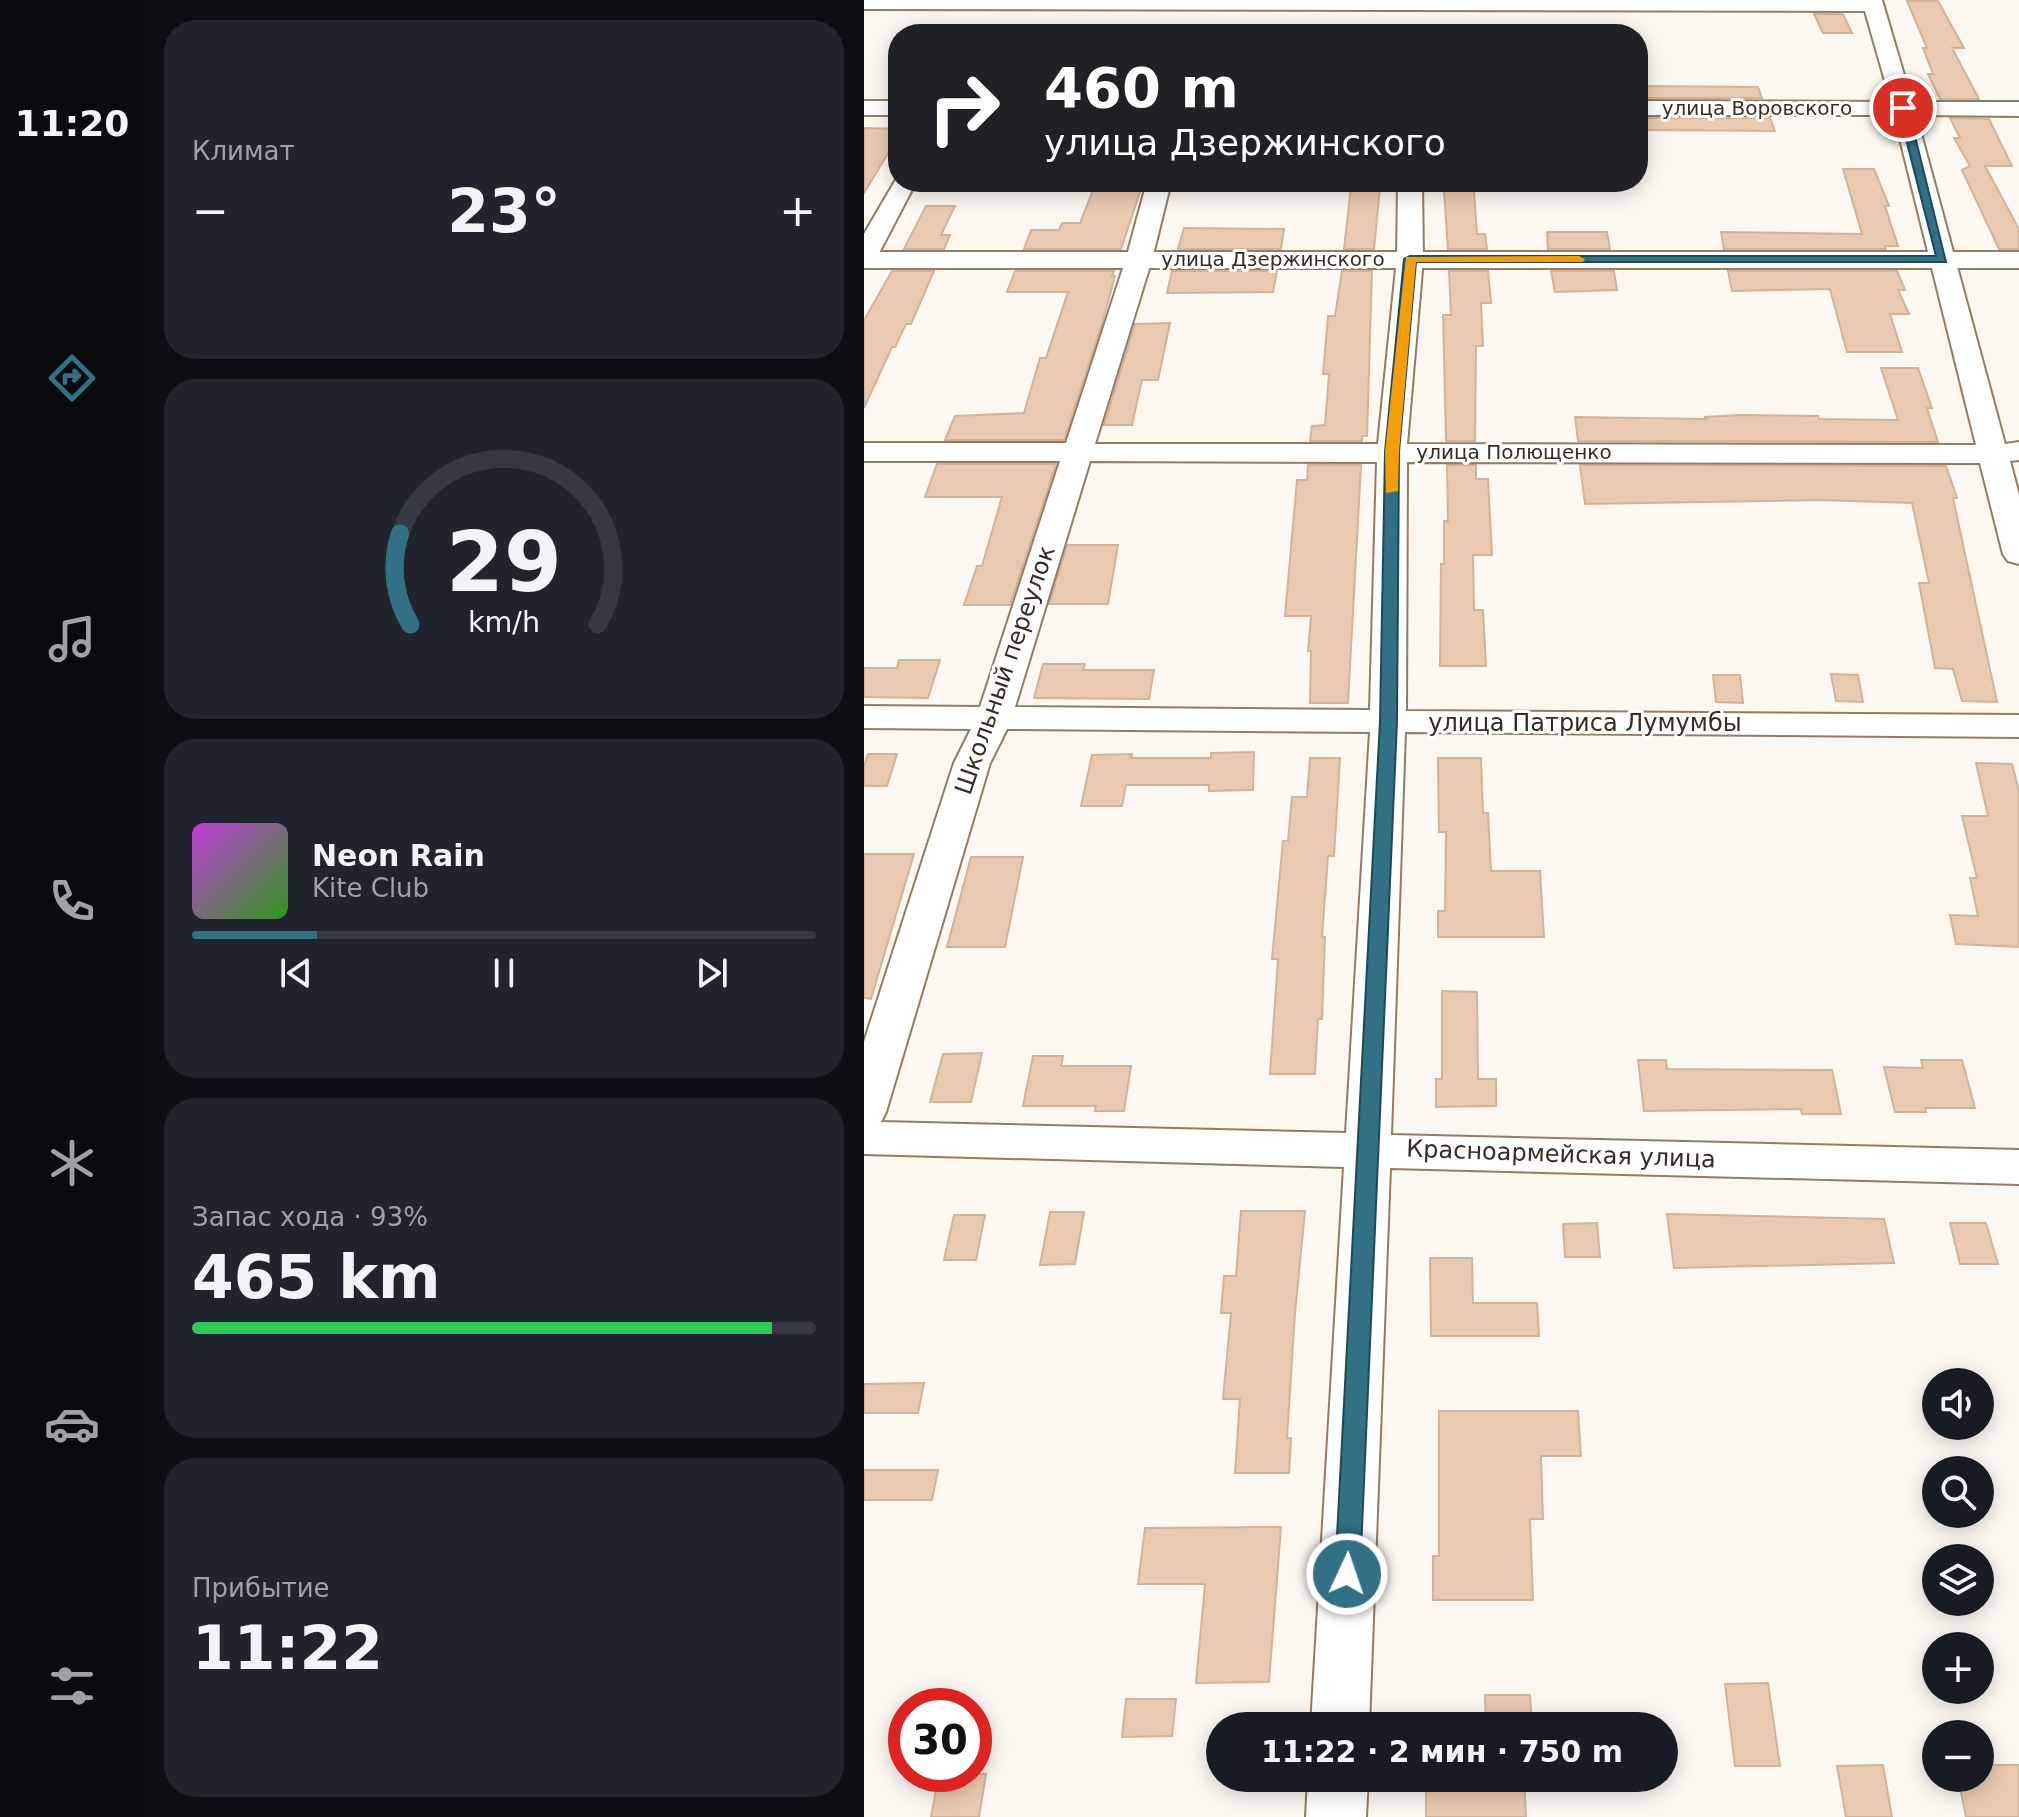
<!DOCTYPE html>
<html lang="ru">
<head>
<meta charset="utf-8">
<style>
  :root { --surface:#171b24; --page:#20242c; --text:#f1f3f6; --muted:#9ea1a6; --line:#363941; --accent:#327085 }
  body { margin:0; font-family:"DejaVu Sans",sans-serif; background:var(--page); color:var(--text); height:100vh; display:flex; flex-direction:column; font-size:30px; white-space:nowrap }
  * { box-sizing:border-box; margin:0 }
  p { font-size:26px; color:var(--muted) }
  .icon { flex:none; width:44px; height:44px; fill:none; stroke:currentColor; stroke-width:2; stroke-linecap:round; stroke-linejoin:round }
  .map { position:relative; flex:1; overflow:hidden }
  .side { display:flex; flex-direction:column; gap:20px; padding:20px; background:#0d0f14; width:720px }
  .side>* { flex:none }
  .banner { position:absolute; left:24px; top:24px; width:760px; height:168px; border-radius:32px; box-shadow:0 4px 20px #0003; background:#202124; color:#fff; overflow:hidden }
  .controls { position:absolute; left:1058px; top:1368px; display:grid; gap:16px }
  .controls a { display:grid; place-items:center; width:72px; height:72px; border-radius:50%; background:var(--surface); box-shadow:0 4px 20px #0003; font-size:40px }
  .speed { position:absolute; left:24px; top:1688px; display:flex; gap:16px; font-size:40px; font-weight:700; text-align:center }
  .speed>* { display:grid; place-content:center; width:104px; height:104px; border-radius:50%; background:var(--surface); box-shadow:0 4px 20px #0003; line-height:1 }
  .speed .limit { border:12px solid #d22; background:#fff; color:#111 }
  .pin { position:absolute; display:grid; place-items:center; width:68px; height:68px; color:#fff; margin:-34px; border:4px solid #fff; border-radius:50%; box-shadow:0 2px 8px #0007 }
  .me { position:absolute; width:88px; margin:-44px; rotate:3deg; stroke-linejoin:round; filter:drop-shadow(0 0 6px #0008) }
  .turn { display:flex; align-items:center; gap:28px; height:168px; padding:0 24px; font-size:36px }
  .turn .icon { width:104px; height:104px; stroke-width:2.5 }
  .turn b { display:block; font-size:56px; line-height:68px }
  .big { font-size:60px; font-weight:800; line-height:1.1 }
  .side .tile { flex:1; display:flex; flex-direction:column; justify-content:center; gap:12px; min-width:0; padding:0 28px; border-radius:32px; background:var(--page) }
  .side .dial { align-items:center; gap:0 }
  .dial svg { height:208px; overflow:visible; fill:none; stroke:var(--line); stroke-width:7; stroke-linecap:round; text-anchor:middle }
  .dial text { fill:var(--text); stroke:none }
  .song { display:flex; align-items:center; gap:24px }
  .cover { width:96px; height:96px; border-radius:12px; background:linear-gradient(135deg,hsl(290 70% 55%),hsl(110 70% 35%)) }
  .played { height:8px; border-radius:4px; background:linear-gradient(90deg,var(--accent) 20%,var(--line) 20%) }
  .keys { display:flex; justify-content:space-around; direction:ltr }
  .heat { display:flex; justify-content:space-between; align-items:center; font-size:44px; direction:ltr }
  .charge { height:12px; border-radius:6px; background:linear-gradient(90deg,#34c759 93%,var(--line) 0) }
  .trip { position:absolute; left:342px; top:1712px; width:472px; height:80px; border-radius:40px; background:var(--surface); box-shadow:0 4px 20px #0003; font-weight:800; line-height:80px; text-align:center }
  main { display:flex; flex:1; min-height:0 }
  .tab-bar { display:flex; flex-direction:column; width:144px; justify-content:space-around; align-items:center; background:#090b0e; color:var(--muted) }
  .tab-bar .icon { width:56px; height:56px }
  .tab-bar .on { color:var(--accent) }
  .tab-bar b { font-size:36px; color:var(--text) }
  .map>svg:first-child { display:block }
</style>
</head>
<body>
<main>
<nav class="tab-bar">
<b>11:20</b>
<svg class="icon on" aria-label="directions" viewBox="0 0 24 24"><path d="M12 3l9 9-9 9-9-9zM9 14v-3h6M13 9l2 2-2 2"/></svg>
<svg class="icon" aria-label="music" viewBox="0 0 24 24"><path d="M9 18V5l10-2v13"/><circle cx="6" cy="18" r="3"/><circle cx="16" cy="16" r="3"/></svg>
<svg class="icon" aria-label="phone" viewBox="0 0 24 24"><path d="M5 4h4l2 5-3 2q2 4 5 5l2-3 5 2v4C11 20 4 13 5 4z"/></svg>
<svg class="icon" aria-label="climate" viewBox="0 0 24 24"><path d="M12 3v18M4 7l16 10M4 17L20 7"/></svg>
<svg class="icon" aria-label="car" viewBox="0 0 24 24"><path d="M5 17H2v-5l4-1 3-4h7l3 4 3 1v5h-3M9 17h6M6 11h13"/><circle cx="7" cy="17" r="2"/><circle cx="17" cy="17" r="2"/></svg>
<svg class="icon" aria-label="filters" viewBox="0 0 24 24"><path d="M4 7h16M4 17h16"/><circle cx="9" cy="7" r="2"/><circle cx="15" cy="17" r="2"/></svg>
</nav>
<section class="side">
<div class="tile"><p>Климат</p>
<div class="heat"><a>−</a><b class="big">23°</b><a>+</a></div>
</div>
<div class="tile dial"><svg viewBox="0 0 100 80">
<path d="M14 69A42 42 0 1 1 86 69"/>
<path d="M14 69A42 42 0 0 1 10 34" stroke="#327085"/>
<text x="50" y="56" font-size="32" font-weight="700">29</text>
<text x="50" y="72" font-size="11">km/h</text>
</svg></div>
<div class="tile">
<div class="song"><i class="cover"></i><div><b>Neon Rain</b><p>Kite Club</p></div></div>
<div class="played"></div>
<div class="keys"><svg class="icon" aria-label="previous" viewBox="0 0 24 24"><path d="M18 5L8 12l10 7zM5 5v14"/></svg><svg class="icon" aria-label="pause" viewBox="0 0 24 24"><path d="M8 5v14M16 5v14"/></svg><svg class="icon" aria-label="next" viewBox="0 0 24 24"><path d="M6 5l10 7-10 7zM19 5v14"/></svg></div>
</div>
<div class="tile"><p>Запас хода · 93%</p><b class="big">465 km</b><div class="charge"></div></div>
<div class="tile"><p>Прибытие</p><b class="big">11:22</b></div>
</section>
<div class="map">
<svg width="1155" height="1817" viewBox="0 0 1155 1817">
  <rect width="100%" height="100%" fill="#fdf7f2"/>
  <!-- building -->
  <g fill="#e9cab0" stroke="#d0b399" stroke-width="2">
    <polygon points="1043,1 1074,1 1100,48 1088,48 1115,99 1076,99 1064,74 1069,74 1059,48 1063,48"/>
    <polygon points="950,14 979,14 988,33 959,33"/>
    <polygon points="774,86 894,87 898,98 774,98"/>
    <polygon points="774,118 906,118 911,131 774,130"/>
    <polygon points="1086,118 1125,119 1148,166 1121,166 1155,229 1155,249 1135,249 1098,170 1106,166 1090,138 1096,138"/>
    <polygon points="0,128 34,129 34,137 0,193"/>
    <polygon points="979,169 1010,169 1025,206 1021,206 1034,246 1021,246 1022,249 860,249 857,232 998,234"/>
    <polygon points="231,185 278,186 257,249 160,249 167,230 195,230 198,223 216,223"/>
    <polygon points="487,187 516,187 510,249 480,249"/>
    <polygon points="580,191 610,191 613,234 621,234 623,249 584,249"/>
    <polygon points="62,206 91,206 77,235 86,235 80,249 40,249"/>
    <polygon points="320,228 420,229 417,249 314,249"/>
    <polygon points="683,232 743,232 746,249 684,249"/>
    <polygon points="28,271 70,271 47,324 42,324 31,347 28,347 0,408 0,320"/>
    <polygon points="151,271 250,271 248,276 251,276 238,324 200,440 81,440 91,416 160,413 176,358 182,358 204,292 143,292"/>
    <polygon points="308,271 413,271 409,292 303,293"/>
    <polygon points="478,271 508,271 503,436 498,436 498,441 446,441 448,426 461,425 465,374 459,374 464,316 471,316"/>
    <polygon points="585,271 624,271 627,303 617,303 619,346 612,346 611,441 582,441 579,315 587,315"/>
    <polygon points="687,271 750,271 753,290 691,292"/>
    <polygon points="864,271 1033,271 1041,290 1034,290 1045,314 1026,314 1038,352 983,352 966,289 868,291"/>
    <polygon points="306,323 294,380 278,380 268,425 240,425 271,324"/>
    <polygon points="1017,368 1054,368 1068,408 1063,408 1074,442 714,441 711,417 842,419 841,417 877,415 954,416 955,419 1034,420"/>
    <polygon points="73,464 192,464 146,605 100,605 113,566 118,566 138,497 61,497"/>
    <polygon points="444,465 497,465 484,703 446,703 447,651 444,651 447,616 421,616 433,480 443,480"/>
    <polygon points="583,465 612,465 612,479 624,479 628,555 609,555 610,610 619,610 622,666 576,666 577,564 580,564 580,521 584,521"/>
    <polygon points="716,465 1082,466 1093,498 1089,498 1133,702 1098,701 1089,669 1071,668 1055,583 1065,583 1048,503 954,500 721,504"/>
    <polygon points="203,545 254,545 244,604 185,604"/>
    <polygon points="35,660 76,660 64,698 0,697 0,668 33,668"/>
    <polygon points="179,664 221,664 219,670 290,670 285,699 170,698"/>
    <polygon points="967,674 994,675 999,702 972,701"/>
    <polygon points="849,675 876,675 879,703 852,702"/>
    <polygon points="390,752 389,790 345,791 345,785 262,785 258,806 217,806 228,755 268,754 267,758 347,758 347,753"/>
    <polygon points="4,754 33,754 23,786 0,786 0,766"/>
    <polygon points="446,758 476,758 470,856 464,856 458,937 461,937 458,1019 454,1019 451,1074 406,1074 414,959 408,959 419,841 424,841 428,797 443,797"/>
    <polygon points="574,758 617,758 619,813 624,813 627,871 676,871 680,937 574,937 574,911 581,911 582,832 575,832"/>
    <polygon points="1112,763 1148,764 1155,791 1155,947 1092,944 1086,915 1114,916 1106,878 1113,878 1098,816 1124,816"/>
    <polygon points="0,854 50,854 7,999 0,998"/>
    <polygon points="107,857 159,857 141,947 83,947"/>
    <polygon points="578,991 613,992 614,1079 632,1079 632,1106 572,1107 572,1079 578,1079"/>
    <polygon points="118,1053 107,1102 66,1102 79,1054"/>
    <polygon points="169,1056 199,1056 197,1066 267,1066 260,1111 231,1111 232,1106 159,1106"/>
    <polygon points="774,1060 802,1060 803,1069 968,1070 977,1114 938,1114 937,1109 780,1111"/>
    <polygon points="1057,1060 1098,1060 1111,1108 1061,1108 1062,1112 1031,1112 1020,1067 1059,1068"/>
    <polygon points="377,1211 441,1211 431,1313 423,1438 427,1438 425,1473 371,1473 376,1399 359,1399 367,1313 357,1313 360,1276 372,1276"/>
    <polygon points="186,1212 220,1212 211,1264 176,1265"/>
    <polygon points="803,1214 1020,1219 1030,1263 810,1268"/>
    <polygon points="90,1215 121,1215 112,1260 80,1260"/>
    <polygon points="733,1223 736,1257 701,1257 699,1224"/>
    <polygon points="1086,1223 1122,1223 1134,1264 1096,1264"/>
    <polygon points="566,1258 608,1258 609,1303 673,1303 675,1336 567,1336"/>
    <polygon points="60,1383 54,1413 0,1413 0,1384"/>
    <polygon points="575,1411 714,1411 717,1456 677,1456 679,1519 666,1519 669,1600 569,1600 569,1556 575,1556"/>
    <polygon points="0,1470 74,1470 68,1500 0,1500"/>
    <polygon points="417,1527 405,1682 332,1683 341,1584 274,1584 281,1528"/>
    <polygon points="904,1683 916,1766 871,1766 861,1684"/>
    <polygon points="621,1695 666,1695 668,1726 622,1726"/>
    <polygon points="262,1699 312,1699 308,1736 258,1737"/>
    <polygon points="1019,1765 1028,1817 982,1817 973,1766"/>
    <polygon points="1116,1765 1155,1765 1155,1817 1102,1817 1094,1778 1116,1778"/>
    <polygon points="75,1774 122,1774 115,1817 67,1817"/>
    <polygon points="562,1778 660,1778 662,1817 562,1817"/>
  </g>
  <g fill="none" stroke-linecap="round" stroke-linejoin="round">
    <defs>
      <g id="street">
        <path d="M0,0h1018l30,102h107v14l-103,-1 89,329 14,-2v18l-9,1 9,34v69l-11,-3 -5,-7 -23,-91 -573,-1 -1,249 613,4v22l-614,-5 -14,403 628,15v34l-629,-16 -21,558h-58l33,-559 -480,-13v-112l90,-279 17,-34 -107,-1v-22l116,1 80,-246h-196v-18h202l60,-184 21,-77h24l-19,77 -57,185h283l19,-185 1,-77h24l1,77 -16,185 569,1 -82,-330h-256v-14l253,1 -26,-91 -1001,-2zM226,461l287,1 -7,248 -355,-3zM143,729l363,3 -24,401 -465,-11 5,-10 104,-349z"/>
        <rect x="0" y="101" width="34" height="14"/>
        <polygon points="34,176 34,182 52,182 13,257 9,262 0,265 0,234"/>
        <polygon points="444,1778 504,1778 502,1817 442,1817"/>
      </g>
      <rect id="secondary" x="0" y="252" width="1155" height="16"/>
    </defs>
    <!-- street casing -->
    <use href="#street" stroke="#967a62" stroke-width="4"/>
    <!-- secondary casing -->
    <use href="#secondary" stroke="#967a62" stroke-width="4"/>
    <!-- street -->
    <use href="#street" fill="#fff" fill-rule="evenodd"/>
    <!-- secondary -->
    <use href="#secondary" fill="#fff" fill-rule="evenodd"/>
  </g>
  <!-- route -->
  <polygon fill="#327085" stroke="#204956" stroke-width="2" points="1039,105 1044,108 1082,262 552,262 535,452 533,721 496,1574 492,1582 483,1585 474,1582 471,1574 516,721 521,452 540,259 546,256 1072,256 1034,108"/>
  <!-- slow -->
  <polygon fill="#f59e0b" points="715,256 721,259 719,262 552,262 535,452 534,491 522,493 521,452 542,257"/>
  <g text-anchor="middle" stroke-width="6" stroke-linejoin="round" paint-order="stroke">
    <!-- far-street labels -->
    <g font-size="20" fill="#372c22" stroke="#fff">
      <text x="893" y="115">улица Воровского</text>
      <text x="409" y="266">улица Дзержинского</text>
      <text x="650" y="459">улица Полющенко</text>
    </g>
    <!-- street labels -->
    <g font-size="24" fill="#372c22" stroke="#fff">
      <text transform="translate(141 670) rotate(-71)" y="8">Школьный переулок</text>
      <text x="721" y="731">улица Патриса Лумумбы</text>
      <text transform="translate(697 1154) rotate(2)" y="8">Красноармейская улица</text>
    </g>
  </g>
</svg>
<div class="controls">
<a><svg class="icon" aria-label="sound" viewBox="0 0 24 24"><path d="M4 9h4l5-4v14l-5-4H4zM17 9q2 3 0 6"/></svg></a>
<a><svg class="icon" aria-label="search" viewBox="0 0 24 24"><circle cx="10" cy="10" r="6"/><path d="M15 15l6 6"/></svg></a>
<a><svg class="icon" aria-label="layers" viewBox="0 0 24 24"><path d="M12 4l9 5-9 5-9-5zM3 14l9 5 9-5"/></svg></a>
<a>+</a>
<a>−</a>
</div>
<div class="speed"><div class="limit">30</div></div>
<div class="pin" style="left:1039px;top:108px;background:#d93025"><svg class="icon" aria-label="arrive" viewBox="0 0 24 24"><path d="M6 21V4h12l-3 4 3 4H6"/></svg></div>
<svg class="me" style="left:483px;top:1574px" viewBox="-20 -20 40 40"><circle r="17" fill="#327085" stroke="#fff" stroke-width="3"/><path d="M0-11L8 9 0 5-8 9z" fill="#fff"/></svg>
<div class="trip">11:22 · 2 мин · 750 m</div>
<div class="banner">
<div class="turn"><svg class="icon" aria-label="right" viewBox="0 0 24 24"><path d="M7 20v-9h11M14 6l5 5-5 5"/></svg><div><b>460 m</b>улица Дзержинского</div></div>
</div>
</div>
</main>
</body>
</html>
